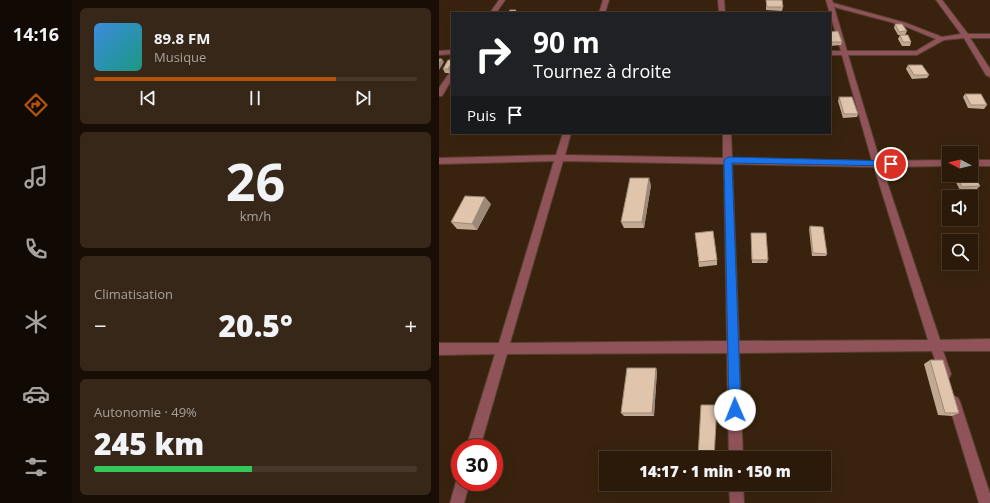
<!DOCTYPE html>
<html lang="fr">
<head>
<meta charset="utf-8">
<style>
  :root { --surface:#2b1a0a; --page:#372718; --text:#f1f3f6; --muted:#a6a19c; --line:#47382b; --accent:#b45309 }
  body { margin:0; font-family:"Open Sans",sans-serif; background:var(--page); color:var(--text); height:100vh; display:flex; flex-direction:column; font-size:15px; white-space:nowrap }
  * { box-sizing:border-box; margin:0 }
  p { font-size:13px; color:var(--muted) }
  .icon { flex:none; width:22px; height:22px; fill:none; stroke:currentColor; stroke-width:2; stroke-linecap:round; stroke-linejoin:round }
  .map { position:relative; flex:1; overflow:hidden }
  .drawer { display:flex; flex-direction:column; gap:8px; padding:8px; background:#180e06; width:367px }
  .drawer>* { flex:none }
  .top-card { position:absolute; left:12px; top:12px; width:380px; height:122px; border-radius:0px; box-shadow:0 4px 16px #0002,0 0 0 1px var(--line); background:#202124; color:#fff; overflow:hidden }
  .needle { width:26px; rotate:277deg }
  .controls { position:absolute; left:503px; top:146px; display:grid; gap:8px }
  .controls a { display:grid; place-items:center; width:36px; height:36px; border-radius:0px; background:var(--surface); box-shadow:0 4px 16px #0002,0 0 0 1px var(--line); font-size:20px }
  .speed { position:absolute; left:12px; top:439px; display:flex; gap:8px; font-size:20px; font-weight:700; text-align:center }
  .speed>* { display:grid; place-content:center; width:52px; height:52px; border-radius:50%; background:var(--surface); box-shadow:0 4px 16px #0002,0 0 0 1px var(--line); line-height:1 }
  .speed .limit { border:6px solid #d22; background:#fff; color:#111 }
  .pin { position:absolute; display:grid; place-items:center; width:34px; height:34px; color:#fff; margin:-17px; border:2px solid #fff; border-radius:50%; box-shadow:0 1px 4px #0007 }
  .me { position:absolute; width:44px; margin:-22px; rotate:359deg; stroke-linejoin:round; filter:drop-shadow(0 0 3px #0008) }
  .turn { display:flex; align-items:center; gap:14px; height:84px; padding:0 16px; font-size:18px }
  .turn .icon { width:52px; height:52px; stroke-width:2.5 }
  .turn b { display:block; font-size:28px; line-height:34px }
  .then { display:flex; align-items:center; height:38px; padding:0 16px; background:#0003; gap:8px; font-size:15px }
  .big { font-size:30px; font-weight:800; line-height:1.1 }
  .drawer .widget { flex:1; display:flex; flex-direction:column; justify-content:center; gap:6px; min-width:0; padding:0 14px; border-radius:6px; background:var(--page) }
  .drawer .dial { align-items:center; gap:0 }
  .dial b { font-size:52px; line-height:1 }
  .song { display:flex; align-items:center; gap:12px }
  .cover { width:48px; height:48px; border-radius:6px; background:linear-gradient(135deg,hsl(210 70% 55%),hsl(170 70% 35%)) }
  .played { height:4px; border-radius:2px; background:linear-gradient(90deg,var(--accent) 75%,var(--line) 75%) }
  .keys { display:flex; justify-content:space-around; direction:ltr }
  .heat { display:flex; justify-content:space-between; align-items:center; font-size:22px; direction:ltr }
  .charge { height:6px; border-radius:3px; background:linear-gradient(90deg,#34c759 49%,var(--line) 0) }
  .trip { position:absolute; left:160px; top:451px; width:232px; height:40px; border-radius:0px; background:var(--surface); box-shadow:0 4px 16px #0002,0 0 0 1px var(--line); font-weight:800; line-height:40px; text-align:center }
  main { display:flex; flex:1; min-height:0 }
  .menu { display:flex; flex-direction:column; width:72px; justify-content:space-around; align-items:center; background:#110a04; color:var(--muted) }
  .menu .icon { width:28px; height:28px }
  .menu .on { color:var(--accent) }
  .menu b { font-size:18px; color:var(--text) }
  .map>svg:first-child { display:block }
</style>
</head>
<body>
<main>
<nav class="menu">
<b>14:16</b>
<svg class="icon on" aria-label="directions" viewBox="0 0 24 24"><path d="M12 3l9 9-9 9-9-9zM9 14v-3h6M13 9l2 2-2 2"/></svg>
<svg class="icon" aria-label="music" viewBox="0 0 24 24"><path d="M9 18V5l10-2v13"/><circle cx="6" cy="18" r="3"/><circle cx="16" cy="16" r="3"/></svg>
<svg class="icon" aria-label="phone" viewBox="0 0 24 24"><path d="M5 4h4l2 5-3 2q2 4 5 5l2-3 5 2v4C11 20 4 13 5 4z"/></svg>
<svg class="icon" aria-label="climate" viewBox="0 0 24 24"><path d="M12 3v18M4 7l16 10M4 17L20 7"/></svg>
<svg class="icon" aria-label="car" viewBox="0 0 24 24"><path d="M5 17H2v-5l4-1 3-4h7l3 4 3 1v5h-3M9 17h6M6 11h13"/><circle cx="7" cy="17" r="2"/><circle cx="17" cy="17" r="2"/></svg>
<svg class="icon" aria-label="filters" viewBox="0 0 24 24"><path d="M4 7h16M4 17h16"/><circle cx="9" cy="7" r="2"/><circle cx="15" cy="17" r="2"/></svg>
</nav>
<section class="drawer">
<div class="widget">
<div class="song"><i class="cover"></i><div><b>89.8 FM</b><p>Musique</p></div></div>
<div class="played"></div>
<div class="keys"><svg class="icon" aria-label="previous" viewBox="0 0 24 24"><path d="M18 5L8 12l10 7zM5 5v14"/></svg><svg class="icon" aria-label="pause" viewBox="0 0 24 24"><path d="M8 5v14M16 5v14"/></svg><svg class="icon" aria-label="next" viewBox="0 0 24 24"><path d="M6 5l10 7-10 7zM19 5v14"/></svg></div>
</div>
<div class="widget dial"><b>26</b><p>km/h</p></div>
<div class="widget"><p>Climatisation</p>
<div class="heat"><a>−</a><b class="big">20.5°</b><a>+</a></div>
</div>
<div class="widget"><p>Autonomie · 49%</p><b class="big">245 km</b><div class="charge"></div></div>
</section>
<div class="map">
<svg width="551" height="503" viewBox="0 0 551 503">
  <rect width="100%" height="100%" fill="#39230e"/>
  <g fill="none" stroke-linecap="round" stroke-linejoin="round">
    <defs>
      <g id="minor">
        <polygon points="60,0 66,0 57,13 51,13"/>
        <polygon points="164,0 170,0 166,13 160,13"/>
        <polygon points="279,0 285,0 286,13 280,13"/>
        <path d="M387,0h6l1,3 73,20 36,14 19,-3 -25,-34h6l26,34h22v4h-20l20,31v8l-4,-2 -22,-37 -20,2 -27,15h-69l32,106 69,-1v6l-67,1 58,173 50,-1v12h-47l8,23 -2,4 -4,2 -4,-2 -9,-27 -193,2 4,105h-14l-2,-105 -220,1 -27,94h-14l29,-94 -56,1v-12h60l55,-182 -115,3v-6l117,-3 7,-22h8l-6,22 158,3v-25h8l1,25 140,3 -30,-106h-12v-4h11zM395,7l68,18 34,14 -20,12h-69zM124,161l161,3 3,177 -217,2zM293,164l142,3 54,173 -189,1z"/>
        <polygon points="13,50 13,54 0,55 0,51"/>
        <polygon points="13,71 13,79 3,96 0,96 0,88 11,72"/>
        <rect x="532" y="160" width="19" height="6"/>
        <polygon points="515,396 519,398 521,402 551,494 551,503 540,503 509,402 511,398"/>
        <polygon points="21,476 21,482 31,482 25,503 11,503 17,482"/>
        <polygon points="290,484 304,484 305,503 291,503"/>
      </g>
    </defs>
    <!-- minor casing -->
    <use href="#minor" stroke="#55412d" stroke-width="2"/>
    <!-- minor -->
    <use href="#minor" fill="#91535a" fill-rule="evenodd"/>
  </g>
  <!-- wall -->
  <g fill="#c1a993">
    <polygon points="327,0 344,7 343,11 327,10"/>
    <polygon points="456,24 468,31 466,35 459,35 455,28"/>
    <polygon points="391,32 403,42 402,45 391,46"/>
    <polygon points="461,35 472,42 471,46 463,46 459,39"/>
    <polygon points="13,60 13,69 11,73 6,73 4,69"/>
    <polygon points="469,65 490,75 488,78 473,79 467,69"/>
    <polygon points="526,94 548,105 545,109 529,108 524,97"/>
    <polygon points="400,97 419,114 418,117 404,118 399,101"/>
    <polygon points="513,175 532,175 541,186 538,189 521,190"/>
    <polygon points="212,185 205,228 185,228 182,222"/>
    <polygon points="52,204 38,230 18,229 12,222"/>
    <polygon points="371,226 388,254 387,256 373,256 370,229"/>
    <polygon points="312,233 329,260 328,263 313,263 312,236"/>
    <polygon points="257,239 278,260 278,265 260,267"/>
    <polygon points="491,360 520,413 513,416 499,415 485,364"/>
    <polygon points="218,371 215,416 185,416 182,413"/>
  </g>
  <!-- shaded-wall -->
  <g fill="#9d8978">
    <polygon points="3,59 5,62 0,70 0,63"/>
    <polygon points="13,62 13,69 11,73 9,69"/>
    <polygon points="210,178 212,185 205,228 203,222"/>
    <polygon points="46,197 52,204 38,230 33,224"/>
    <polygon points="217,368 218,371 215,416 213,413"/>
  </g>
  <!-- building -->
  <g fill="#e0c4ab" stroke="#9d8978">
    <polygon points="327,0 343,0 344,7 328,7"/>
    <polygon points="71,10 77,10 75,13 69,13"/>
    <polygon points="456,24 463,24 468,31 460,32"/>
    <polygon points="399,31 403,42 391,42 391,32"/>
    <polygon points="461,35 469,35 472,42 464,42"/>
    <polygon points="0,59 3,59 0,63"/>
    <polygon points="9,60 13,60 13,62 9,69 4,69"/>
    <polygon points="469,65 483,65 490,75 475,75"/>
    <polygon points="526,94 542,94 548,105 532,105"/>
    <polygon points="400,97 413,97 419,114 405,114"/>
    <polygon points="532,170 541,186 523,187 517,175 532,175"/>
    <polygon points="191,178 210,178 203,222 182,222"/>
    <polygon points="26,196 46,197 33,224 12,222"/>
    <polygon points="371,226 384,227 388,254 374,253"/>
    <polygon points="274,231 278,260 260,262 256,233"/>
    <polygon points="312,233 327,233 329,260 313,260"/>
    <polygon points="491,360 504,360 520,413 506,413"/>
    <polygon points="188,368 217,368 213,413 182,413"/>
    <polygon points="262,405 278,405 275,458 259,458"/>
  </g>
  <!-- route -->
  <polygon fill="#1a73e8" stroke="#114b97" points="289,157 452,161 456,164 452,166 293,163 302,410 300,414 296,416 292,414 290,410 285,160"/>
</svg>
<div class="controls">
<a><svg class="needle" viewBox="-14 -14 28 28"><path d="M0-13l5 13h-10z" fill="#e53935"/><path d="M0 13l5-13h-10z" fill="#a6a19c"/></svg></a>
<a><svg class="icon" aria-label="sound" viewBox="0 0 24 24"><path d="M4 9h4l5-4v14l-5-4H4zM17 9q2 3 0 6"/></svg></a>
<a><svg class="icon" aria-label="search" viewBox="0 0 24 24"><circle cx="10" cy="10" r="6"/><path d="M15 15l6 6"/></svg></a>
</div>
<div class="speed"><div class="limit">30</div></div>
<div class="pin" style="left:452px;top:164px;background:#d93025"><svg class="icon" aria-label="arrive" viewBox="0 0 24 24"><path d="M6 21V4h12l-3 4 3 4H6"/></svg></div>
<svg class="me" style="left:296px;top:410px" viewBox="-20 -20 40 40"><circle r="19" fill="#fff"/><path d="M0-13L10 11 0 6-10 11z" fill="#1a73e8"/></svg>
<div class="trip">14:17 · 1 min · 150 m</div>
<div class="top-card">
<div class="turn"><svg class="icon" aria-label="right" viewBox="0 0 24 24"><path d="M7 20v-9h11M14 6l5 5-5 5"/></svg><div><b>90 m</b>Tournez à droite</div></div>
<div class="then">Puis<svg class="icon" aria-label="arrive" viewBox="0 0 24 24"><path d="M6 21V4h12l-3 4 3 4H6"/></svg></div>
</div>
</div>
</main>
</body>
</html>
